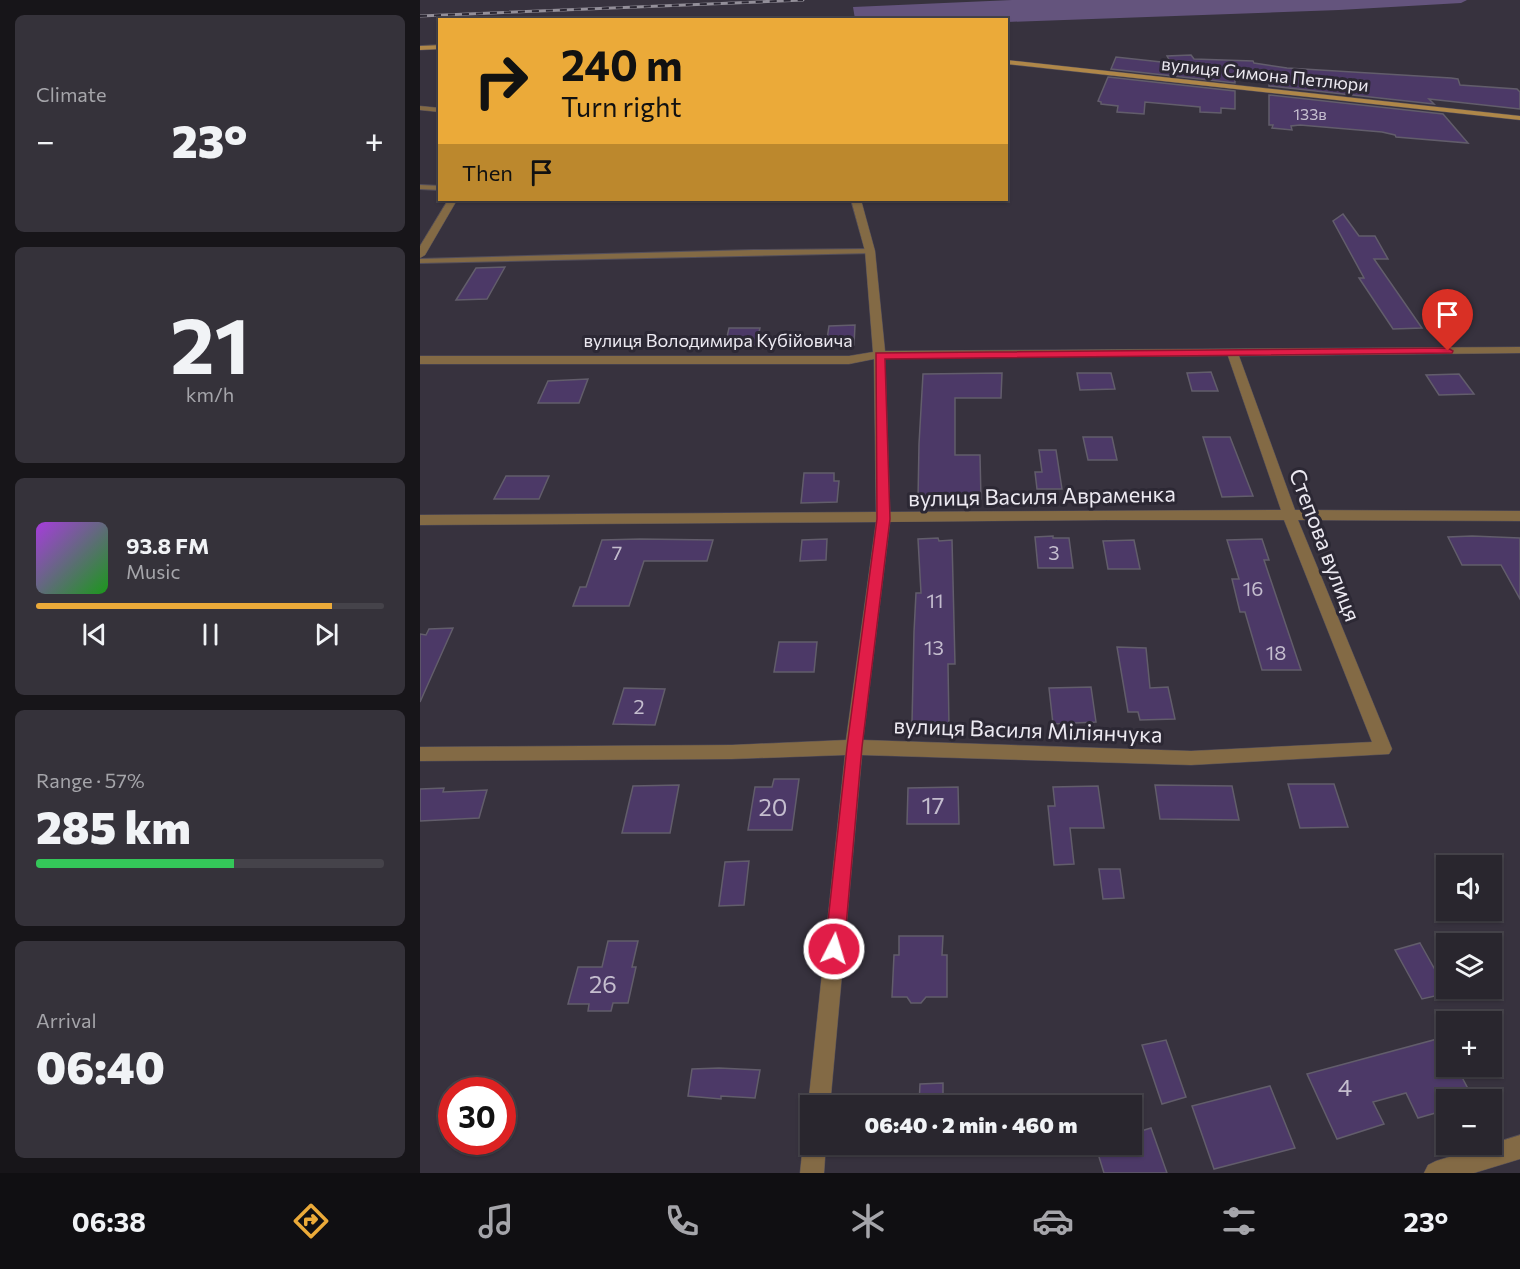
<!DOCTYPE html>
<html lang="en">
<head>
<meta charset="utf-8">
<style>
  :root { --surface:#29262e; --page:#35323a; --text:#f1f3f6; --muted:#a5a5aa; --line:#45434a; --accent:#ebaa39 }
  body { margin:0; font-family:Commissioner,sans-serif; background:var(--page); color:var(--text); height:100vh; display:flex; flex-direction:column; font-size:22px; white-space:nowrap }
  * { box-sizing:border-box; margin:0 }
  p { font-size:20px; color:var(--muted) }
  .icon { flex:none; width:33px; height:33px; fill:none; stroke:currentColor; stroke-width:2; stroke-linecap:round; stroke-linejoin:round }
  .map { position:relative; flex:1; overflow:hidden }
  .panel { display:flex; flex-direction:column; gap:15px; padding:15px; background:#171519; width:420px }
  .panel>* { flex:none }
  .hud { position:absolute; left:18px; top:18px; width:570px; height:183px; border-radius:0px; box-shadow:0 2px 4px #0004,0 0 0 2px var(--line); background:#ebaa39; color:#111; overflow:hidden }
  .buttons { position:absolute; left:1016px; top:855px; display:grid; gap:12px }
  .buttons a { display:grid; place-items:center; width:66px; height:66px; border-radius:0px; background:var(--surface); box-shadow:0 2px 4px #0004,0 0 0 2px var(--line); font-size:30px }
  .speed { position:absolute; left:18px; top:1077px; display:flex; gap:12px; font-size:30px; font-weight:700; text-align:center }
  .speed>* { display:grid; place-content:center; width:78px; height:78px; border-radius:50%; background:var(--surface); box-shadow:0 2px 4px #0004,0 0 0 2px var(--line); line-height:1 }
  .speed .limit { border:9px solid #d22; background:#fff; color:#111 }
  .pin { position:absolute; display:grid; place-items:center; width:51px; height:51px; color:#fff; margin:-62px -26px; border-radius:50% 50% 50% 0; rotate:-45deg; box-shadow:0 0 6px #0007 }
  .pin .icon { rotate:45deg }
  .me { position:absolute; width:66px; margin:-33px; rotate:5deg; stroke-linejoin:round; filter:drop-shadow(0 0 4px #0008) }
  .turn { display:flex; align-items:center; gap:21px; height:126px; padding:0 24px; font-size:27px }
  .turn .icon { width:78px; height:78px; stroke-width:2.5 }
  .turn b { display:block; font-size:42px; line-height:51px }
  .then { display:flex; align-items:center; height:57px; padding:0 24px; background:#0003; gap:12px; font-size:22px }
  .big { font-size:45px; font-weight:800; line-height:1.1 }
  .panel .widget { flex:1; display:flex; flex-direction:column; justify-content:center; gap:9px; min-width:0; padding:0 21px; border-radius:9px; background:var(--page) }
  .panel .dial { align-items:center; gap:0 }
  .dial b { font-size:78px; line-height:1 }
  .song { display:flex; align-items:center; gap:18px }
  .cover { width:72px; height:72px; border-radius:9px; background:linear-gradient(135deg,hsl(280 70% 55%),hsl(120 70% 35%)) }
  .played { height:6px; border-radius:3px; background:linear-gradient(90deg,var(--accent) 85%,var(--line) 85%) }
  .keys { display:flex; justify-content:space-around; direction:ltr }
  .heat { display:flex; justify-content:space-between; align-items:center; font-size:33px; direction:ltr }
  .charge { height:9px; border-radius:4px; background:linear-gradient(90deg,#34c759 57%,var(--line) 0) }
  .trip { position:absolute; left:380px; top:1095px; width:342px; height:60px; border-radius:0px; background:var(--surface); box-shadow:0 2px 4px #0004,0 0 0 2px var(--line); font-weight:800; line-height:60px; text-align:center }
  .dock { display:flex; height:96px; justify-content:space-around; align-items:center; background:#100f12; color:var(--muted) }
  .dock .icon { width:42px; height:42px }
  .dock .current { color:var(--accent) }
  .dock b { font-size:27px; color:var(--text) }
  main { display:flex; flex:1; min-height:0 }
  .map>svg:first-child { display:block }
</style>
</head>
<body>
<main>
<section class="panel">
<div class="widget"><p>Climate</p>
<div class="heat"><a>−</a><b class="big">23°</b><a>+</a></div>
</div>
<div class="widget dial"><b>21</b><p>km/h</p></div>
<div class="widget">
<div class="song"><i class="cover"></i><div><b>93.8 FM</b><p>Music</p></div></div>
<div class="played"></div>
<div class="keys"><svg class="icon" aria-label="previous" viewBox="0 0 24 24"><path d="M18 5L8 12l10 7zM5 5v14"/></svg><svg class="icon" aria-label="pause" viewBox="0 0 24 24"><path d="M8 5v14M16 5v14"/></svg><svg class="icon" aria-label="next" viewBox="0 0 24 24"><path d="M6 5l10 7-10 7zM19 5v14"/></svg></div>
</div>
<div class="widget"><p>Range · 57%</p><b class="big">285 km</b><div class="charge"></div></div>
<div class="widget"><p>Arrival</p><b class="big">06:40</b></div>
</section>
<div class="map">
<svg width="1100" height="1173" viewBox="0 0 1100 1173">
  <rect width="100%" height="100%" fill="#37323e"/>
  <!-- green -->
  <polygon fill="#64547d" points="592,0 1047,0 1041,3 919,10 587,22 586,20 435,19 433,7"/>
  <!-- building -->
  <g fill="#4c3967" stroke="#625d6b" stroke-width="1.5">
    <polygon points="771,55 774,59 833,61 834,63 867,68 1031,78 1038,79 1040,85 1097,89 1100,92 1100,109 1009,99 1014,104 849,86 849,82 815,79 815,83 691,69 696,57 751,63 747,56"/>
    <polygon points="688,77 815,91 815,109 801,108 801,113 780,112 780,107 725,102 724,114 697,112 698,106 681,104 681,102 678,101"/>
    <polygon points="849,95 1023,114 1048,143 976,137 975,135 962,132 880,125 871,126 872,130 852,128 853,125 849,125"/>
    <polygon points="923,214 939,236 955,236 968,259 954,259 1002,328 973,329 939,278 944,278 913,221"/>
    <polygon points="85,267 67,299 36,300 56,268"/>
    <polygon points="435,325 434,345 406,346 409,326"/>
    <polygon points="309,328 340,328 336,345 305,346"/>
    <polygon points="791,372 798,391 772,391 767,373"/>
    <polygon points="582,373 581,398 535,398 535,455 560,455 561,499 498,499 499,444 503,374"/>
    <polygon points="657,373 691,373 695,389 660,390"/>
    <polygon points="1039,374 1054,394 1019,395 1006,375"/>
    <polygon points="168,379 159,403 118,403 128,381"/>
    <polygon points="663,437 692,437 697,460 668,460"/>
    <polygon points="783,437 810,437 833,496 802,497"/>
    <polygon points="619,450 636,450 642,489 617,489 615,472 622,472"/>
    <polygon points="384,473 414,473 414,481 419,481 417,502 381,503"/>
    <polygon points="86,476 129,476 119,499 74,499"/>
    <polygon points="633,536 633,538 649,538 653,568 618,568 615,537"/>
    <polygon points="1052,536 1100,538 1100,599 1081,565 1042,565 1028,537"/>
    <polygon points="518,538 519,541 532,540 535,664 528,664 529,726 512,727 512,723 492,723 494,632 496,593 501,593 498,539"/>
    <polygon points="220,539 293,540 287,561 224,561 209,606 153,606 160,587 166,587 182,540"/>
    <polygon points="407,539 406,560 380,561 382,540"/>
    <polygon points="842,539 849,560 844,560 881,670 842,670 825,612 820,612 812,579 819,579 807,540"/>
    <polygon points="714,540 720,569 688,569 683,541"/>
    <polygon points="33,628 0,702 0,634 6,635 9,629"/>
    <polygon points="359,642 397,642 394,672 354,672"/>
    <polygon points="697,647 726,648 730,688 748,687 755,719 720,720 718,712 708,712"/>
    <polygon points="671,687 676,722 633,724 629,688"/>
    <polygon points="204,688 245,689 235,725 193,724"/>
    <polygon points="354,779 379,779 372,830 328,830 335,787 352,787"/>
    <polygon points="868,784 914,784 928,827 880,828"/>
    <polygon points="259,785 250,833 202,833 213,786"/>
    <polygon points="735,785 812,786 819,820 740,819"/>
    <polygon points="678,786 684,828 650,828 654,864 634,865 628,806 635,806 633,787"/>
    <polygon points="538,787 539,824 487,824 488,788"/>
    <polygon points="24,788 23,792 67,790 59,818 0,821 0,789"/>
    <polygon points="329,861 324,905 299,906 305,862"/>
    <polygon points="679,869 700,869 704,898 683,899"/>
    <polygon points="479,936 523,936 522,955 527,955 527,997 506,997 501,1003 491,1003 487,997 472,997 474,955 479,955"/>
    <polygon points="188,941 218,941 212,967 216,967 208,1003 193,1003 191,1011 168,1011 169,1004 148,1004 158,967 182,967"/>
    <polygon points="1000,943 1028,993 1002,999 975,950"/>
    <polygon points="1021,1038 1026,1048 1026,1066 1036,1066 1054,1100 1026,1100 1026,1110 998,1118 986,1093 953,1102 964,1124 917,1139 887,1074"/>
    <polygon points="746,1040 766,1097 742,1104 722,1045"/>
    <polygon points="299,1068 340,1070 335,1098 301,1096 301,1099 268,1096 272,1069"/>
    <polygon points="523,1083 523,1106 499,1106 500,1084"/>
    <polygon points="850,1086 875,1148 794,1169 772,1106"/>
    <polygon points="731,1128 747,1173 684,1173 675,1144 711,1144 711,1134"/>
  </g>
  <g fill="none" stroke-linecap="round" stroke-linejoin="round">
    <defs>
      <g id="lane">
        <polygon points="0,185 20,186 20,190 0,189"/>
        <polygon points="450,249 454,251 453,253 0,263 0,259 333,250"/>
      </g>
      <g id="street">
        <polygon points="0,106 20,108 20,112 0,110"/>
        <polygon points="28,200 37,200 5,255 0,258 0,246"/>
        <path d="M431,200h10l14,51 10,100 635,-4v6l-281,3 56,154 225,1v10l-222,-1 94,229 -3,5 -198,11 -329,-10 -32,351h-20v5l-2,-5 37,-351 -113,4 -312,2v-14l312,-2 114,-5 30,-218 -456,3v-10l456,-3 -2,-153 -25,5h-429v-8h429l24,-4 -8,-101zM808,356l53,154 -391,2 -5,-154zM687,520h177l88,222 -181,9 -328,-11 27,-218z"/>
        <polygon points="390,1135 390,1144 406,1144 404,1173 380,1173 383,1144 387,1136"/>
        <polygon points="1100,1135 1100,1159 1054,1173 1004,1173 1008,1165 1016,1161"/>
      </g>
      <g id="secondary">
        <polygon points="20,45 20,49 0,50 0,46"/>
        <polygon points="586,60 1100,116 1100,120 586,64"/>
      </g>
    </defs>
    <!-- lane casing -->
    <use href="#lane" stroke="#544f5b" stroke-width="2"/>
    <!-- street casing -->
    <use href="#street" stroke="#544f5b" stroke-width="1"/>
    <!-- secondary casing -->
    <use href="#secondary" stroke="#544f5b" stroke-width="1"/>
    <!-- lane -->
    <use href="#lane" fill="#836a45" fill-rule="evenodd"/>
    <!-- street -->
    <use href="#street" fill="#836a45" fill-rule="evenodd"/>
    <!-- secondary -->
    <use href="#secondary" fill="#af8749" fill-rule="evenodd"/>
    <defs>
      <polyline id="rail" points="0,16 383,0"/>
    </defs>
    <!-- rail casing -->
    <use href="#rail" stroke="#938f99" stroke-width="3"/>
    <!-- rail -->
    <use href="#rail" stroke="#2c2834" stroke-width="2" stroke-dasharray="7" stroke-linecap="butt"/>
  </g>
  <!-- route -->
  <polygon fill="#e11d48" stroke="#92132f" stroke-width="1.5" points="1028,348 1033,351 1032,353 465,359 470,519 442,747 424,949 421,955 414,958 408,955 405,949 427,747 457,519 456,353"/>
  <g text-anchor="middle" stroke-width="6" stroke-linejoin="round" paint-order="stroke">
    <!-- far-number labels -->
    <g font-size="16" fill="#c4bdce">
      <text x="890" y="120">133в</text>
    </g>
    <!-- far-street labels -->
    <g font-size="18" fill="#ece9f1" stroke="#2c2834">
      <text transform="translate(845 75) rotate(6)" y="6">вулиця Симона Петлюри</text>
      <text x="298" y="347">вулиця Володимира Кубійовича</text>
    </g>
    <!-- number labels -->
    <g font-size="20" fill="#c4bdce">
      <text x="197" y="560">7</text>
      <text x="634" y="560">3</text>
      <text x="833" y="596">16</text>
      <text x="515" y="608">11</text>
      <text x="514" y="655">13</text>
      <text x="856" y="660">18</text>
      <text x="219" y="714">2</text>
    </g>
    <!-- street labels -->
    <g font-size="22" fill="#ece9f1" stroke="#2c2834">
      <text transform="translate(622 496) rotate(-1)" y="8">вулиця Василя Авраменка</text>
      <text transform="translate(905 545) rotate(69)" y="8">Степова вулиця</text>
      <text transform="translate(608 730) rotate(2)" y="8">вулиця Василя Міліянчука</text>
    </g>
    <!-- near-number labels -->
    <g font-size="24" fill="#c4bdce">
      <text x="513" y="814">17</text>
      <text x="353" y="816">20</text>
      <text x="183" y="993">26</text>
      <text x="925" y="1096">4</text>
    </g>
  </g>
</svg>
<div class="buttons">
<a><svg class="icon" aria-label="sound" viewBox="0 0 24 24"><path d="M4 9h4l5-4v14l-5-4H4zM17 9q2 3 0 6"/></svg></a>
<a><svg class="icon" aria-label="layers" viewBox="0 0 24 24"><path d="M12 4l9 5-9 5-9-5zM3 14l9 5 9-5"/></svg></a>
<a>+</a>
<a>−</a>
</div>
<div class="speed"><div class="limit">30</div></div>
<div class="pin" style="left:1028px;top:351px;background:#d93025"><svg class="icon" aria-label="arrive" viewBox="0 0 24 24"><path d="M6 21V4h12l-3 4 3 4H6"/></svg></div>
<svg class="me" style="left:414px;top:949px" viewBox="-20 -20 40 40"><circle r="17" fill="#e11d48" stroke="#fff" stroke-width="3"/><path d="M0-11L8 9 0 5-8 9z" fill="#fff"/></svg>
<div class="trip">06:40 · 2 min · 460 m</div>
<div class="hud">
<div class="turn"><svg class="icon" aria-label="right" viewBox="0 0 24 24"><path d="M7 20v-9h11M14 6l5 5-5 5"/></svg><div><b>240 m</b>Turn right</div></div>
<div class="then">Then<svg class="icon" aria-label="arrive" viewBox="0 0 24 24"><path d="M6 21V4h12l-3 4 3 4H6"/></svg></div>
</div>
</div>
</main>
<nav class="dock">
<b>06:38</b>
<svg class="icon current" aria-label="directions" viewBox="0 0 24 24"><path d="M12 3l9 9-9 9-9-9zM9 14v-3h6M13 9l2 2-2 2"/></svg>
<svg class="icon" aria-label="music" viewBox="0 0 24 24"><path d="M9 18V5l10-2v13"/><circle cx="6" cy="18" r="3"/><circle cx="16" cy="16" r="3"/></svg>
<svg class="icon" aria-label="phone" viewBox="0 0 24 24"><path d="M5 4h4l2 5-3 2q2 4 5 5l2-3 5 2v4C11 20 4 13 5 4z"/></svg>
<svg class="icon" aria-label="climate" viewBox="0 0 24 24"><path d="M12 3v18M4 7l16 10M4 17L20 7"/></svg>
<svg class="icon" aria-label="car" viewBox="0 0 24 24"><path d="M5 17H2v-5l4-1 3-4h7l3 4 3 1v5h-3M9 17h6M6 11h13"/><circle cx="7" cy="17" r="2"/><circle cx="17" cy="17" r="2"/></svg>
<svg class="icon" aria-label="filters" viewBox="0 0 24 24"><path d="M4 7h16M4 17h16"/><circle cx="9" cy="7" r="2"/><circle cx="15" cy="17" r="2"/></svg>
<b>23°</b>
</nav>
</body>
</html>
